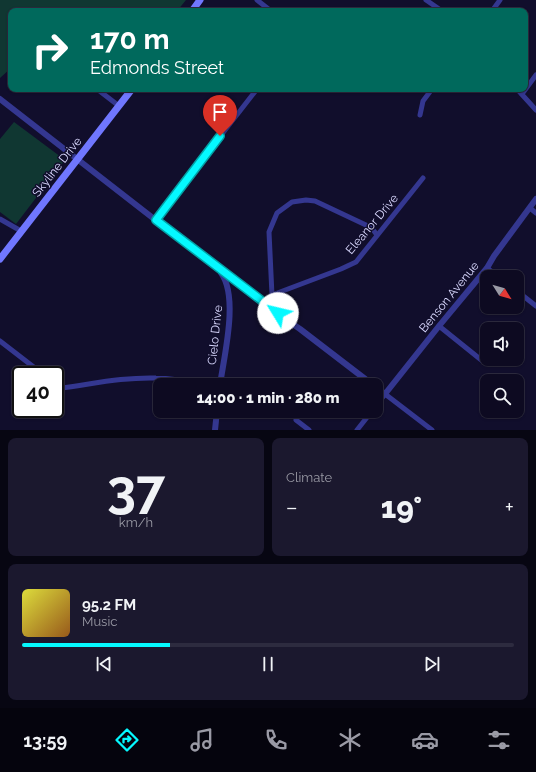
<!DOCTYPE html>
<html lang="en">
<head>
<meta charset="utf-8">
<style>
  :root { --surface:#0d0a21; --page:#1b182e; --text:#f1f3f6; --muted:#9a9aa5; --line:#2d2b3f; --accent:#05f9ff }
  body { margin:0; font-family:Raleway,sans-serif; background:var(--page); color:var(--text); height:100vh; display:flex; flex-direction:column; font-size:15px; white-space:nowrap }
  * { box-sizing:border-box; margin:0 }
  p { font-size:13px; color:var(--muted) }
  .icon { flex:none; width:22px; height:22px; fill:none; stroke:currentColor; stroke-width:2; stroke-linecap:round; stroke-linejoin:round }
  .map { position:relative; height:430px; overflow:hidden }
  .panel { display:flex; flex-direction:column; gap:8px; padding:8px; background:#070612; flex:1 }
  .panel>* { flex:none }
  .top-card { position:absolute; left:8px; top:8px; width:520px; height:84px; border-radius:8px; box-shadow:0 1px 3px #0004,0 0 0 1px var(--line); background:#00695c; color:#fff; overflow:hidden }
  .needle { width:26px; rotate:127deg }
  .buttons { position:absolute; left:480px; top:270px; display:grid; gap:8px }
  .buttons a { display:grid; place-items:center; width:44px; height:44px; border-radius:8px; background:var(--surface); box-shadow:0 1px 3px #0004,0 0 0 1px var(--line); font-size:20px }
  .speed { position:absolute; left:12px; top:366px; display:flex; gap:8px; font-size:20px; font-weight:700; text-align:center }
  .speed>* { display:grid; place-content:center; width:52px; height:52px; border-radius:50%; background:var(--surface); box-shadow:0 1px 3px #0004,0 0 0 1px var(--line); line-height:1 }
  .speed .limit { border:2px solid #111; border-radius:6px; background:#fff; color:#111 }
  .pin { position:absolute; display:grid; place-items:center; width:34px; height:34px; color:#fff; margin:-41px -17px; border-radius:50% 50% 50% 0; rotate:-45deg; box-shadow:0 0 4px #0007 }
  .pin .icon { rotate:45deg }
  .me { position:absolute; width:44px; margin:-22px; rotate:306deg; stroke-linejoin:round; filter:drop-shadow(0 0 3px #0008) }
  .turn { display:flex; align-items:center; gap:14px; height:84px; padding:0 16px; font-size:18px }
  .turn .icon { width:52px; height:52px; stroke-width:2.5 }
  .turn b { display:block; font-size:28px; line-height:34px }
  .big { font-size:30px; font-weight:800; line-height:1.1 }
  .panel .card { flex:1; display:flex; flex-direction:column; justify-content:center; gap:6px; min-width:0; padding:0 14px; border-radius:8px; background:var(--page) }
  .panel .dial { align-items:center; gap:0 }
  .dial b { font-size:52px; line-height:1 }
  .song { display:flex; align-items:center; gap:12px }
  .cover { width:48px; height:48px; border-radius:6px; background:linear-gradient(135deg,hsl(60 70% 55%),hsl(30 70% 35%)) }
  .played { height:4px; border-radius:2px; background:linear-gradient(90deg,var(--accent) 30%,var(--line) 30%) }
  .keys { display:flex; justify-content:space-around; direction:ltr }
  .heat { display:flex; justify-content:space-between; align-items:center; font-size:22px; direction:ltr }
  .panel .tiles { flex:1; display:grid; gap:8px; grid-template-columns:1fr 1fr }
  .card:last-child { grid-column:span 2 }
  .trip { position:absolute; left:153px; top:378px; width:230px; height:40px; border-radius:8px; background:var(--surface); box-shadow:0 1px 3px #0004,0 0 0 1px var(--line); font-weight:800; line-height:40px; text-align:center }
  .tab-bar { display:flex; height:64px; justify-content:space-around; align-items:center; background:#05040d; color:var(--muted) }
  .tab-bar .icon { width:28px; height:28px }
  .tab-bar .on { color:var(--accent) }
  .tab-bar b { font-size:18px; color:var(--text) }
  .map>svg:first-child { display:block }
</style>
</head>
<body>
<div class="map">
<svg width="536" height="430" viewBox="0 0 536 430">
  <rect width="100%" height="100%" fill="#110e2c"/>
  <!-- green -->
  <g fill="#103732">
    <polygon points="0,0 186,0 177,11 11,11 11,68 0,78"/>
    <polygon points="14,122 65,160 16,224 0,212 0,139"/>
  </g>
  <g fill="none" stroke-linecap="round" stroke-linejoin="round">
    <!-- minor -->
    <g stroke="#343790" stroke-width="5">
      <polyline points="257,0 271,11"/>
      <polyline points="426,0 442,11"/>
      <polyline points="492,11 500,0"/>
      <polyline points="97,89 119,106"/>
      <polyline points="517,89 536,110"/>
      <polyline points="522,94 536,75"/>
      <polyline points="420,115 423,101 432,89"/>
      <polyline points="530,208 536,213"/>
      <polyline points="0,219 21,231"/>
      <polyline points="156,219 257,89"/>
      <polyline points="487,268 499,277"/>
      <polyline points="517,291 536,306"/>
      <polyline points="272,295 269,232 277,213 292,202 306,200 315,201 368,226 374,231 377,235"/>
      <polyline points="266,306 272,295 341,269 356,262 423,178"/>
      <polyline points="439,326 485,363"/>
      <polyline points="0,341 44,375"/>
      <path d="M55,384l6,4c31,-4 63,-11 95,-10 15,0 30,3 45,7"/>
      <polyline points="376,406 385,394 432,430"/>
      <polyline points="296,420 309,430"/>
      <polyline points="357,430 372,411"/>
    </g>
    <!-- tertiary -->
    <g stroke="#343790" stroke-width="6">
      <polyline points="0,99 266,306 300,329 373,385"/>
      <path d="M220,385c4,-29 19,-88 1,-112"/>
      <polyline points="376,387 385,394 439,326 487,268 494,256 536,199"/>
      <polyline points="215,430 217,411"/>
    </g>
    <!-- secondary -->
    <g stroke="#7077ff" stroke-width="7">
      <polyline points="192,11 200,0"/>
      <polyline points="0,259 132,89"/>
    </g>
  </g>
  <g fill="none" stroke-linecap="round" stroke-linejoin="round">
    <defs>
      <polyline id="route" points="220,136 156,220 278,313"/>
    </defs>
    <!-- route casing -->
    <use href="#route" stroke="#03a2a6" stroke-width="10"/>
    <!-- route -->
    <use href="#route" stroke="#05f9ff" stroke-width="7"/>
  </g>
  <g text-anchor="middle" stroke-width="3" stroke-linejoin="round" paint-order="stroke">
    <!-- street labels -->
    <g font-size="12" fill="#dad9ff" stroke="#110e2c">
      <text transform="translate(57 167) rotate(-52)" y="4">Skyline Drive</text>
      <text transform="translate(372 224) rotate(-50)" y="4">Eleanor Drive</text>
      <text transform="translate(449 297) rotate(-51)" y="4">Benson Avenue</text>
      <text transform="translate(215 335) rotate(-84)" y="4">Cielo Drive</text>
    </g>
  </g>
</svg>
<div class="buttons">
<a><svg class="needle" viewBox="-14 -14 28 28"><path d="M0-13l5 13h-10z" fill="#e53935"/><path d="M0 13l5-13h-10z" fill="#9a9aa5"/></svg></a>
<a><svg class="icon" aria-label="sound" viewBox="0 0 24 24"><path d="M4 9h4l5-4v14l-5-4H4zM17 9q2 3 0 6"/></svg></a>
<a><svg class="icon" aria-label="search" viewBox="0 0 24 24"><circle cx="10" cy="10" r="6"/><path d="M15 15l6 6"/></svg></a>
</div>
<div class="speed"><div class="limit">40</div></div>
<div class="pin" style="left:220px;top:136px;background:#d93025"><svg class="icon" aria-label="arrive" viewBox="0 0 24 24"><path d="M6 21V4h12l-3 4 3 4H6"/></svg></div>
<svg class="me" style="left:278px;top:313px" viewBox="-20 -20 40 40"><circle r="19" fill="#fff"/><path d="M0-13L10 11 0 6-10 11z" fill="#05f9ff"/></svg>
<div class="trip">14:00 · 1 min · 280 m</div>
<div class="top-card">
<div class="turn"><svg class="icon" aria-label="right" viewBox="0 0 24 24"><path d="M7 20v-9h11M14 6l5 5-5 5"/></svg><div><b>170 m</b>Edmonds Street</div></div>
</div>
</div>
<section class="panel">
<div class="tiles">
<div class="card dial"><b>37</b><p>km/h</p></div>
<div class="card"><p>Climate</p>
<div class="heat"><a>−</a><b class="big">19°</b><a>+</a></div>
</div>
<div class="card">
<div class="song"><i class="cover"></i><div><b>95.2 FM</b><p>Music</p></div></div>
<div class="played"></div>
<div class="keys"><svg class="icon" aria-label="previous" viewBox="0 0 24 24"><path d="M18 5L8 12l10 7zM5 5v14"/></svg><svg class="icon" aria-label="pause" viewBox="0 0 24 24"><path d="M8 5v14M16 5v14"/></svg><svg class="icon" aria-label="next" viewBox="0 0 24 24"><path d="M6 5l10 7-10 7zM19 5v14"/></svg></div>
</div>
</div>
</section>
<nav class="tab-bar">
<b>13:59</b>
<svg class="icon on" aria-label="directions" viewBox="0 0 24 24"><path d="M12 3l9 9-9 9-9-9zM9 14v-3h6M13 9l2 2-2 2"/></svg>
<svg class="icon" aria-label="music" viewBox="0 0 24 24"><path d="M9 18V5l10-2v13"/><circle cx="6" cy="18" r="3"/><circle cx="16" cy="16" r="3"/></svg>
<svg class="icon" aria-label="phone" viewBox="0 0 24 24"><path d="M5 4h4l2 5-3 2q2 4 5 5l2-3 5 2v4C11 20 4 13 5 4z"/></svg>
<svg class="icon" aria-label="climate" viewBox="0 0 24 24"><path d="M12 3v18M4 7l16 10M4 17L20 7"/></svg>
<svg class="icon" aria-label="car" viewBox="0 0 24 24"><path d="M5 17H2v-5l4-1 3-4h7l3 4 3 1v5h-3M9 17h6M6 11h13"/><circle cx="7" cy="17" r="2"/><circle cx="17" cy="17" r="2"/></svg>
<svg class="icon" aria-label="filters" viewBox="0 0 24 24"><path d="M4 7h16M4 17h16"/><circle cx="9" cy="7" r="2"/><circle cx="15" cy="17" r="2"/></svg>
</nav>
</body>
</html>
